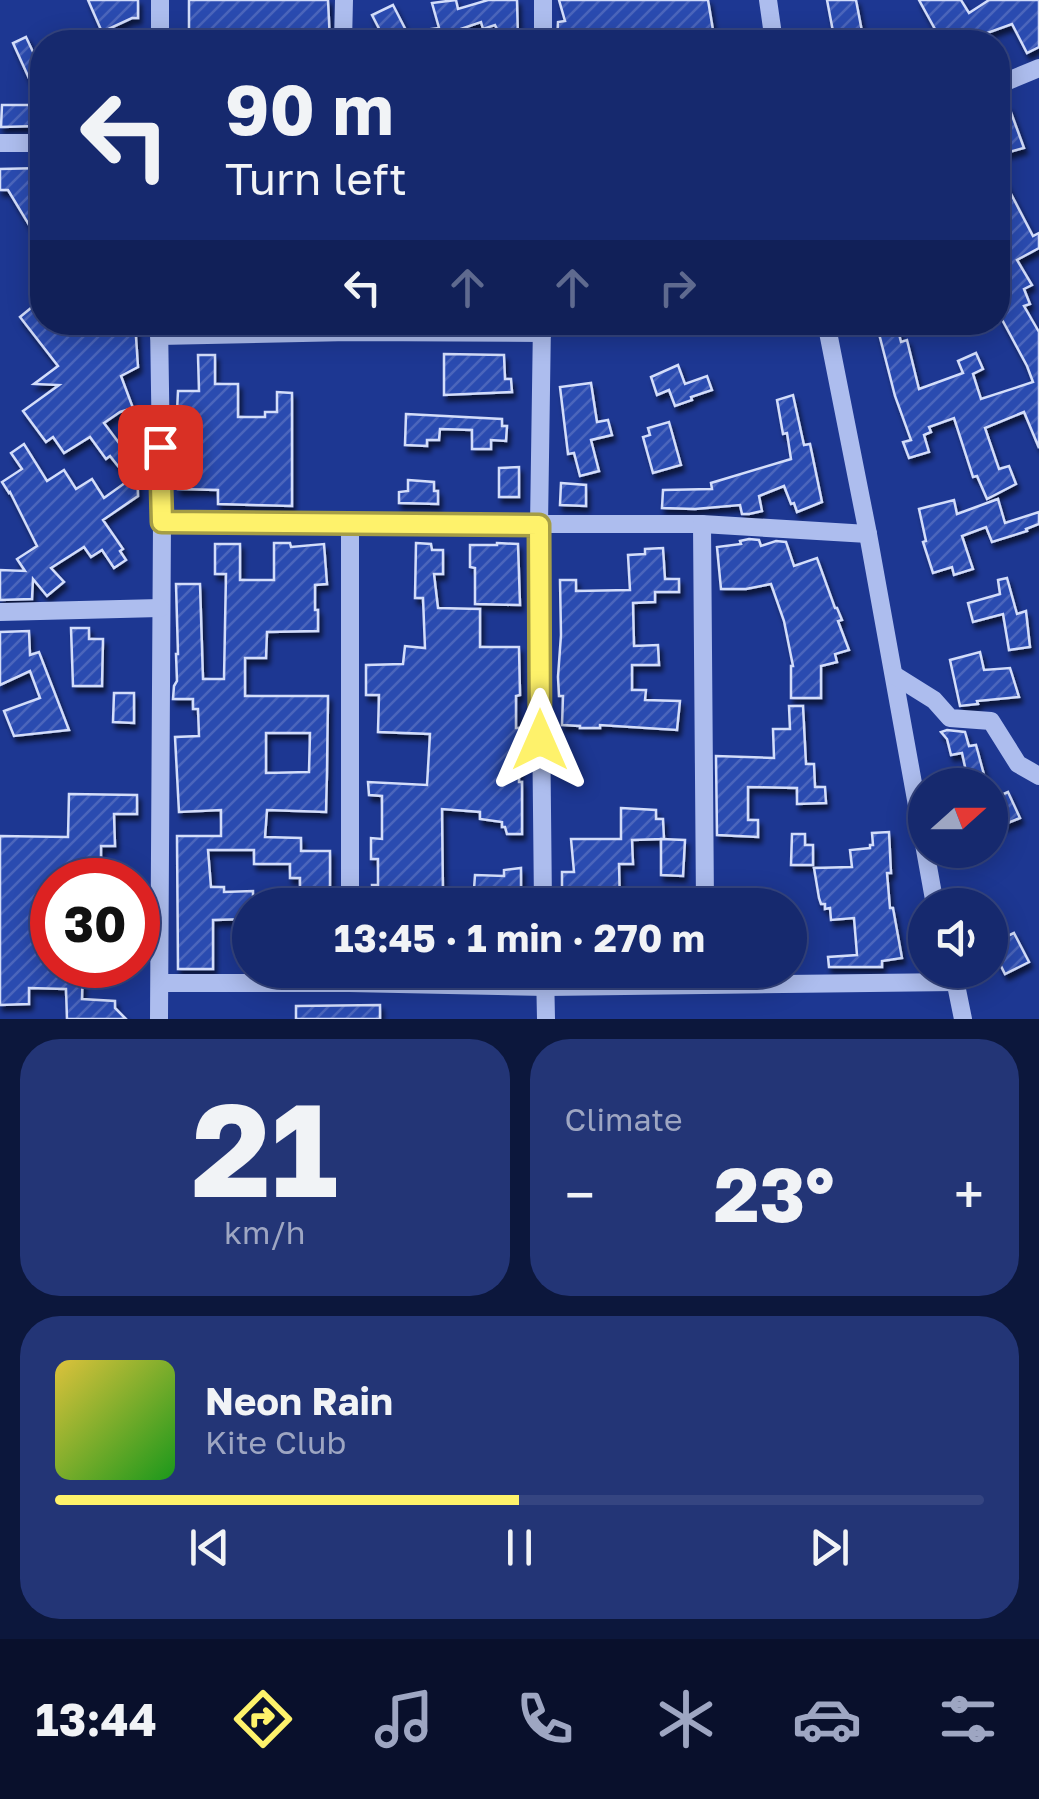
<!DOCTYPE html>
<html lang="en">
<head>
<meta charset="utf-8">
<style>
  :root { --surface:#16296e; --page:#233576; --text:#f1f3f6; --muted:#9ea6c2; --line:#354581; --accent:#fef26b }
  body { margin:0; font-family:"Golos Text",sans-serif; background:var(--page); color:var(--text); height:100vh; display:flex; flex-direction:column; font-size:38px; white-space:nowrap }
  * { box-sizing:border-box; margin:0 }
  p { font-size:32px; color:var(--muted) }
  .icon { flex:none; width:55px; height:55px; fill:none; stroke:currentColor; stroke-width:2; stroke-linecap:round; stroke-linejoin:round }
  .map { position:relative; height:1019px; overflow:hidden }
  .side { display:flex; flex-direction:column; gap:20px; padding:20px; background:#0c173c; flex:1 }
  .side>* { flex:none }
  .hud { position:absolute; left:30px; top:30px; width:980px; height:305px; border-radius:40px; box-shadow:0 5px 25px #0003,0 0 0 2px var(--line); background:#16296e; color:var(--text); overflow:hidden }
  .needle { width:65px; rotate:69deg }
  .controls { position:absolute; left:908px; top:768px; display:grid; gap:20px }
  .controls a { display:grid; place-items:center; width:100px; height:100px; border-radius:50%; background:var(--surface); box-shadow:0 5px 25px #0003,0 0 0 2px var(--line); font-size:50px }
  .speed { position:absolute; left:30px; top:858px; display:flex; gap:20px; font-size:50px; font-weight:700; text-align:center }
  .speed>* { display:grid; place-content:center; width:130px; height:130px; border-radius:50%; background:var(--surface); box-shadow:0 5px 25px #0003,0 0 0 2px var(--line); line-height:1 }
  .speed .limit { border:15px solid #d22; background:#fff; color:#111 }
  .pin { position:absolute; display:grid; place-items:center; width:85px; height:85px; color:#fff; margin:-42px; border-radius:20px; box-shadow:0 5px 15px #0006 }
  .me { position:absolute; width:110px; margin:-55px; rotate:0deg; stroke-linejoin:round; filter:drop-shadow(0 0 8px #0008) }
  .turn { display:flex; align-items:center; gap:35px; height:210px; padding:0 30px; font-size:45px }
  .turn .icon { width:130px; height:130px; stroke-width:2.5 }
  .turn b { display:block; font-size:70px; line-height:85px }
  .lanes { display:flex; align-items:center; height:95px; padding:0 30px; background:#0003; justify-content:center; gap:50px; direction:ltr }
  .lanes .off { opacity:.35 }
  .big { font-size:75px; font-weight:700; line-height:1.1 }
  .side .card { flex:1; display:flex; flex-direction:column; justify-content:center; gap:15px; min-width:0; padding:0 35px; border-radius:40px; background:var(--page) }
  .side .dial { align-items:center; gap:0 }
  .dial b { font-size:130px; line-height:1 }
  .song { display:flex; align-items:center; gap:30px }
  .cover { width:120px; height:120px; border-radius:15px; background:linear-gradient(135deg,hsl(50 70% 55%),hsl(120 70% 35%)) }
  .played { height:10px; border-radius:5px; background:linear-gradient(90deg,var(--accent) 50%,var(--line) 50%) }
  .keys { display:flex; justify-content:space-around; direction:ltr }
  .heat { display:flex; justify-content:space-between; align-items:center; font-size:55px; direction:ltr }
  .side .tiles { flex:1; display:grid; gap:20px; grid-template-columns:1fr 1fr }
  .card:last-child { grid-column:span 2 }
  .trip { position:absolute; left:232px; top:888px; width:575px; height:100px; border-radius:50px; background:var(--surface); box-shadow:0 5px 25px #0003,0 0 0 2px var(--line); font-weight:700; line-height:100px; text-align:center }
  .tab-bar { display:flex; height:160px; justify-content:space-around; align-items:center; background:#09102c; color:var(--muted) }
  .tab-bar .icon { width:70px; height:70px }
  .tab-bar .on { color:var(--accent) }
  .tab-bar b { font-size:45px; color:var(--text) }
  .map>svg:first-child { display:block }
</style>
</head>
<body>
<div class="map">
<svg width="1039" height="1019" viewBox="0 0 1039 1019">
  <defs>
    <pattern id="building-hatch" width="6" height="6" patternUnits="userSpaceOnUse" patternTransform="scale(2.5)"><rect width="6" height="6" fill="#2c4bb0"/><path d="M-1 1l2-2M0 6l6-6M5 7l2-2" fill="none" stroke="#4c66bc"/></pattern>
    <filter id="shadow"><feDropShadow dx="3" dy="5.5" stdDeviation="2.5" flood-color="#0009"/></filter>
  </defs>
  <rect width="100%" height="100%" fill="#1d3792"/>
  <!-- building -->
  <g fill="url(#building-hatch)" stroke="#d3ddfa" stroke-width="2.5" fill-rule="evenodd" filter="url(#shadow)">
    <polygon points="88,0 138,0 138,18 132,18 102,32"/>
    <polygon points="189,0 328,0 330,42 189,42"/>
    <polygon points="456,0 458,9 488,0 517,0 518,39 502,40 495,25 483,29 481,22 452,32 452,42 432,42 431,29 439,28 432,3"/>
    <polygon points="559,0 708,0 715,42 647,42 644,32 619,42 557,42 558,22 565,21"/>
    <polygon points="827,0 856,0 864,42 835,42"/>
    <polygon points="919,0 961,0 969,13 989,0 1039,0 1039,47 1027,53 1012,24 987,33 990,42 914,42 936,31"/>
    <polygon points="393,5 412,42 386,42 372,15"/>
    <polygon points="26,37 42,71 42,107 13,43"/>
    <polygon points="2,105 38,105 39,126 1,127"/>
    <polygon points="1009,107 1024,148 998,155 998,111"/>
    <polygon points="42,168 42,219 29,225 8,190 0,190 0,169"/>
    <polygon points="998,169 1033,236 1039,233 1039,248 1017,260 1032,285 1024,289 1030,304 1024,306 1039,332 1039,448 1024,412 985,428 999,469 1009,466 1016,484 987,499 977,476 973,477 954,418 929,427 931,432 924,435 929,452 909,458 903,442 911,440 895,396 876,322 896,322 901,342 907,340 919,389 963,373 958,361 976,353 983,369 973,374 981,399 1033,382 1027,366 998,312"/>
    <polygon points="42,299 42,322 58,322 64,330 78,322 81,322 85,330 103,322 135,322 138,367 121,376 133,408 120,412 104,423 137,467 138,496 103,520 123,549 120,551 126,560 114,568 102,550 91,557 84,547 51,568 64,582 47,596 33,579 32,599 0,600 0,570 25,571 17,559 37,546 10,492 9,493 2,482 22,469 11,453 24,444 47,481 64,470 76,489 92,479 104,498 129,480 110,456 106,459 90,437 64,453 53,437 46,442 23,411 59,385 34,384 58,366 20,317"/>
    <polygon points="444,354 504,355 505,379 511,379 512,392 444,395"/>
    <polygon points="198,355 215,355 215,384 238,384 238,417 265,417 265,412 277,412 277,392 292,393 292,506 218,504 218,490 178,489 178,433 176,433 178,391 199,391"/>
    <polygon points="678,365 685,384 707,376 712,390 691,397 692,400 675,406 669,390 657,395 651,377"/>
    <polygon points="591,383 597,422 608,420 612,435 591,440 599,471 580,476 574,453 568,454 560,387"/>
    <polygon points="793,395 804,445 810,444 822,502 797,512 794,503 791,504 784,486 759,496 762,511 749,514 742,514 740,505 695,509 662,508 663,490 712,489 711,483 791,459 787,433 783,434 777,400"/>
    <polygon points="406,414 502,419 502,426 507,426 506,441 491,440 491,449 472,449 472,430 440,429 439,440 427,440 427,446 405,445"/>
    <polygon points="669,422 681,465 653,473 643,437 650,435 648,428"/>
    <polygon points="519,467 519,497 499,497 499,468"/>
    <polygon points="408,480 434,482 434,491 438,491 438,504 399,503 399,492 408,491"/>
    <polygon points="561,483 586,485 586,506 560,505"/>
    <polygon points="998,499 1005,523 1039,512 1039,524 1026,529 1027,531 992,542 986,527 962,536 973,569 954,575 952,567 933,573 923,542 926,541 919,509 954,500 957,514"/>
    <polygon points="749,539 759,540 761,546 776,541 786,542 794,566 817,558 835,608 837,608 842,620 838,621 849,650 835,654 837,662 821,666 821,698 791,698 791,666 793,666 784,621 771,584 746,589 721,589 717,547 741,544 740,541"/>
    <path d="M274,543h16l1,4 33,-3 3,40 -12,1v25h3v21l-51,1 -1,26h-21v38h83l-1,76 -1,40 -59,-2 -2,27 36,1v13h29v45h-30v-18h-10v-14h-36v-14h-46l3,37h13v5l29,-1v14h-3v14l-37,1v49h-35l-1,-133h44v-26l-42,2 -4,-75 24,-1 -1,-27h-5v-10h-20l1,-13 3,-5 -1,-27h2l-2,-70h24l3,95h21l2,-105h-11v-30h25v36h34zM266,733h44l-1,39 -43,1z"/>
    <polygon points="416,543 431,544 432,550 443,550 443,574 434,574 438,608 480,609 480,647 519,647 520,695 516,696 516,728 521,728 522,734 524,734 519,767 519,782 522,782 522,834 507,834 505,827 502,827 502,822 480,819 480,812 442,809 443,898 402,896 403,905 373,905 372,885 378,885 378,859 371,859 371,838 382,839 382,796 369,795 368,782 427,785 430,734 378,732 379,695 366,695 366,665 403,664 405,646 425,648 423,598 415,598"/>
    <polygon points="497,543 518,544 520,605 475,604 475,568 470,567 470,545 497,545"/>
    <polygon points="663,548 665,579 679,579 679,592 655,592 655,602 633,603 634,646 658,645 659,665 632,665 632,690 646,690 645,700 680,701 677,730 600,725 600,728 580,728 580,726 562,725 563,696 559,696 558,677 561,635 560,580 576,580 576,591 630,590 628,555 645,554 645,549"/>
    <polygon points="1007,578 1017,614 1026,611 1030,647 1009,650 1003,614 973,622 968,603 1000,594 998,580"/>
    <polygon points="71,628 89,628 89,639 103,639 102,686 73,686"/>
    <polygon points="29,631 30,655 39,652 69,730 14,736 4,711 40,698 30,671 0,685 0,632"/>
    <polygon points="980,652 984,670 1010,668 1019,697 977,701 978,704 960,706 950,660"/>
    <polygon points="114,693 134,693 134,723 113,722"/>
    <polygon points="789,706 803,706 806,764 814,764 815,787 825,787 826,803 797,804 797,788 748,787 748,820 758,820 758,837 717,835 716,756 774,758 773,729 790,729"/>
    <polygon points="947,730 965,732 969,746 976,745 986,782 969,785 962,753 951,755 947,739 941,732"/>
    <polygon points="1008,792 1020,818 998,827 990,809 990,800"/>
    <polygon points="69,794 137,795 137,814 114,814 115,846 101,846 101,873 79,873 79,880 52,880 52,912 38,912 39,954 52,955 52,965 83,965 82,999 115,1001 115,1008 126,1019 67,1019 66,989 29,988 29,1004 0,1005 0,836 68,837"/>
    <polygon points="621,808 656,810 656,819 663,819 664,839 632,840 633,864 619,864 620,905 562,905 562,872 574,872 571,839 621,839"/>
    <polygon points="889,832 891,873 887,873 890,908 893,908 902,958 882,961 882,967 829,967 828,957 857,955 854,918 831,920 830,908 825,909 825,904 821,904 819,898 814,868 852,867 850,850 870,848 870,845 873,845 872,833"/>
    <polygon points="792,834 805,834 805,845 813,845 813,865 791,865"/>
    <polygon points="661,839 685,840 683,876 661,875"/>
    <polygon points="521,868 521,900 491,901 492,905 461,905 461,888 474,889 475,875 504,876 504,870"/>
    <polygon points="1014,933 1029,962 1005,974 990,944"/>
    <polygon points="380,1005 380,1019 296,1019 296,1006"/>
  </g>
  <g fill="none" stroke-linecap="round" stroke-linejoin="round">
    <!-- minor -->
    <g stroke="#adbdee" stroke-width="18">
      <polyline points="543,0 543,42"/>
      <polyline points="768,0 774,42"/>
      <polyline points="160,42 160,0"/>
      <polyline points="343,42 344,0"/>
      <polyline points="998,85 1039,68"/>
      <polyline points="0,143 42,143"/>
      <polyline points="159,322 162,522 159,1019"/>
      <polyline points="542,322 539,525 543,905"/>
      <polyline points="826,322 868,534 935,905"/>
      <polyline points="159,336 350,332 543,333"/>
      <polyline points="162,522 350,524 702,524 868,534"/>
      <polyline points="702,524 705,905"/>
      <polyline points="0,612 160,608"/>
      <polyline points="894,675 934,700 950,718 991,721 1018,764 1039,776"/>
      <polyline points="350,905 350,524"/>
      <polyline points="545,970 546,1019"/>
      <polyline points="953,970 963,1019"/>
      <polyline points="160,983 349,983 546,987 956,982"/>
    </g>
  </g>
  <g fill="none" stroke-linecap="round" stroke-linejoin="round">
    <defs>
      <polyline id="route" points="160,447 162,522 539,525 540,740"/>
    </defs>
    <!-- route casing -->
    <use href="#route" stroke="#a59d46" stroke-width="25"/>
    <!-- route -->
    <use href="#route" stroke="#fef26b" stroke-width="18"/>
  </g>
</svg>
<div class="controls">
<a><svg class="needle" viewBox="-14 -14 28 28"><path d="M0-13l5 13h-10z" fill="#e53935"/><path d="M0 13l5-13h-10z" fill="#9ea6c2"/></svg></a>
<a><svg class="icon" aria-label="sound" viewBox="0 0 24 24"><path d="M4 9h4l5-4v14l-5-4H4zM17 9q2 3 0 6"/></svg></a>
</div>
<div class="speed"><div class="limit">30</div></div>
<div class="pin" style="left:160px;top:447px;background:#d93025"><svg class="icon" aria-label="arrive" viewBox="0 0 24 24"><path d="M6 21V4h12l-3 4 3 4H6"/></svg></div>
<svg class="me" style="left:540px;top:740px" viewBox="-20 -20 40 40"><path d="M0-17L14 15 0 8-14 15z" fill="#fef26b" stroke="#fff" stroke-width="4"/></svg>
<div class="trip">13:45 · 1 min · 270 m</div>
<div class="hud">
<div class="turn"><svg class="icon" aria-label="left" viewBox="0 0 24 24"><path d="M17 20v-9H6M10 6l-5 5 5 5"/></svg><div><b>90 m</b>Turn left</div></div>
<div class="lanes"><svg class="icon" aria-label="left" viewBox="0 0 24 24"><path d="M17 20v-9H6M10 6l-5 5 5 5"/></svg><svg class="icon off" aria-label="ahead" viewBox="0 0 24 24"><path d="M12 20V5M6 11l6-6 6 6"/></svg><svg class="icon off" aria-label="ahead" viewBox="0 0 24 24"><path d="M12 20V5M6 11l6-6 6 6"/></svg><svg class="icon off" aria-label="right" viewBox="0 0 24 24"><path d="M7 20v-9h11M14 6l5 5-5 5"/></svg></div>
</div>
</div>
<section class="side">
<div class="tiles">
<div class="card dial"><b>21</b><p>km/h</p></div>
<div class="card"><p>Climate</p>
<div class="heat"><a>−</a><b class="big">23°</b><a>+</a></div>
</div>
<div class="card">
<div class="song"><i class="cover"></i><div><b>Neon Rain</b><p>Kite Club</p></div></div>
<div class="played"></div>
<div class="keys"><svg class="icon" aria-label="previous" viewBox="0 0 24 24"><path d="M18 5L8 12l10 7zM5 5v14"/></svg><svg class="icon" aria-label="pause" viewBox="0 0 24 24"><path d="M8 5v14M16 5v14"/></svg><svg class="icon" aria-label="next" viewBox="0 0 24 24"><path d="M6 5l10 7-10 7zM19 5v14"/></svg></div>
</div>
</div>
</section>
<nav class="tab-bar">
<b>13:44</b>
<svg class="icon on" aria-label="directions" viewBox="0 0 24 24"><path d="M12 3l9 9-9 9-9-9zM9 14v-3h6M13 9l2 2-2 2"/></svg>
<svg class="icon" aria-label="music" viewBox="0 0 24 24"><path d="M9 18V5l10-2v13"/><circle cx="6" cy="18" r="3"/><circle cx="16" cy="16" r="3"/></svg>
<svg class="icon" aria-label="phone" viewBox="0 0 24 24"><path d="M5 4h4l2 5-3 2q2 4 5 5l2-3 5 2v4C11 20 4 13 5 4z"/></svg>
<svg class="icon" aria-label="climate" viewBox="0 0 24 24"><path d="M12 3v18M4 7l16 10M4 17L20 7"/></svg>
<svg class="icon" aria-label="car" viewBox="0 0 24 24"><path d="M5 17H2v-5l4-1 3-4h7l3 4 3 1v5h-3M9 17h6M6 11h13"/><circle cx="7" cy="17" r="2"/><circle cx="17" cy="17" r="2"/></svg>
<svg class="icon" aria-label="filters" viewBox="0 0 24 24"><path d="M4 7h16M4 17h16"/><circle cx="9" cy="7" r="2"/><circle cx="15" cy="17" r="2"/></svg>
</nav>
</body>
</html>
